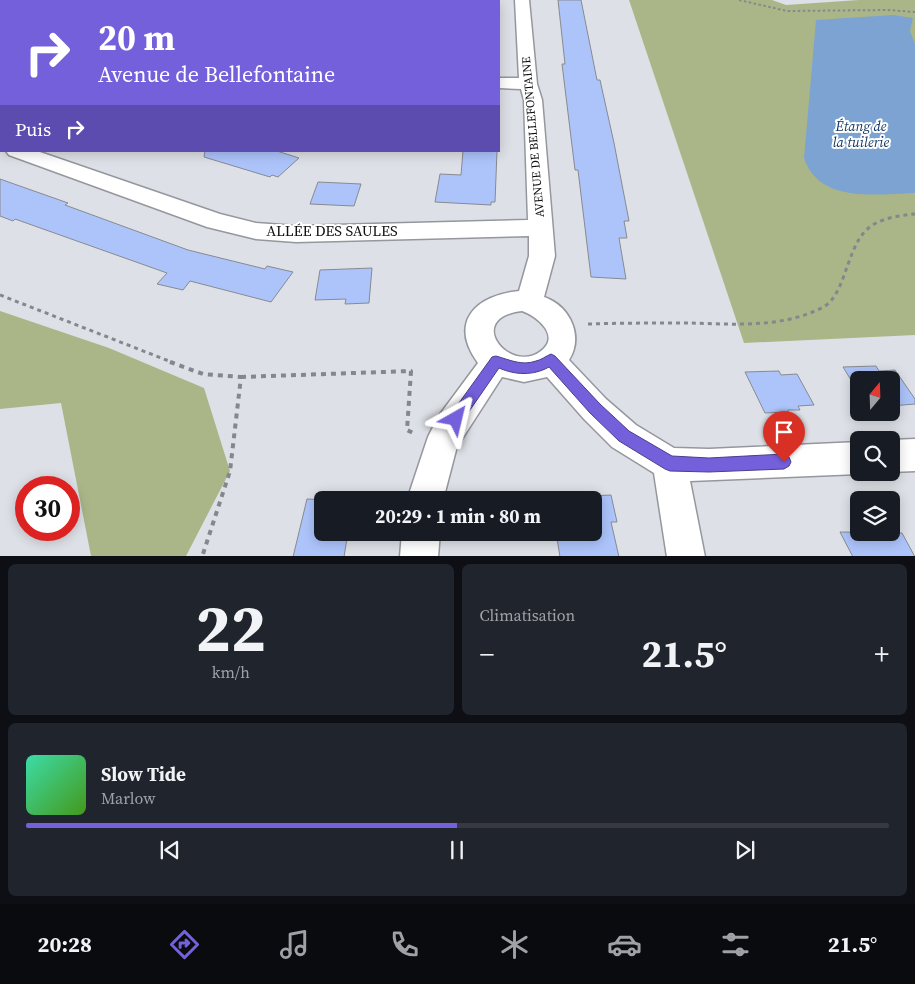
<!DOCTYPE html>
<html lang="fr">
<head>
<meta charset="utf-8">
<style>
  :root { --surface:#171b24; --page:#20242c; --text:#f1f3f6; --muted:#9ea1a6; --line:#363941; --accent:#7460db }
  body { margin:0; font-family:"Source Serif 4",serif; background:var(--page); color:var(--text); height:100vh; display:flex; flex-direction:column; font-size:19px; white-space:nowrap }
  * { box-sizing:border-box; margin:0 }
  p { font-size:16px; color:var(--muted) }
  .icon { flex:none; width:28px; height:28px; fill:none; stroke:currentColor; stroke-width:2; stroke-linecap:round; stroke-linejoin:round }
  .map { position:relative; height:556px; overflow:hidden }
  .panel { display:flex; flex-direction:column; gap:8px; padding:8px; background:#0d0f14; flex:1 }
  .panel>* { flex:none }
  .guide { position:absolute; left:0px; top:0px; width:500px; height:152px; box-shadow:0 2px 12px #0003; background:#7460db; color:#fff; overflow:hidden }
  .needle { width:32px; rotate:19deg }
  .fabs { position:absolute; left:850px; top:371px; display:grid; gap:10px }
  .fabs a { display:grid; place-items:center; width:50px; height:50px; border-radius:8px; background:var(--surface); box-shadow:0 2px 12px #0003; font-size:25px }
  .speed { position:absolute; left:15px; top:476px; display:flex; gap:10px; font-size:25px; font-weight:700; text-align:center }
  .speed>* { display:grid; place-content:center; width:65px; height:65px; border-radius:50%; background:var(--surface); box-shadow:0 2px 12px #0003; line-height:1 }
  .speed .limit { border:8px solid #d22; background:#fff; color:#111 }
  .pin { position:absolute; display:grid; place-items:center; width:42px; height:42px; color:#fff; margin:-51px -21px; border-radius:50% 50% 50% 0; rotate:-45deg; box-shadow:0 0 5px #0007 }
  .pin .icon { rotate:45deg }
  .me { position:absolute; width:55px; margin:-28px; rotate:37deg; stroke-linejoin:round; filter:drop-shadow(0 0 4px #0008) }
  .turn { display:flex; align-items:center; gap:18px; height:105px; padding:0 15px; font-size:22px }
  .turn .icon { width:65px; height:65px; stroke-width:2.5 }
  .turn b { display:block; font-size:35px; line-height:42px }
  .then { display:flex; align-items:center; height:48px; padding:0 15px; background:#0003; gap:10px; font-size:19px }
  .big { font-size:38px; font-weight:700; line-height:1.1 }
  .panel .card { flex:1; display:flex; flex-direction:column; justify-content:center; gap:8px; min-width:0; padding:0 18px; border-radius:8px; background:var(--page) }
  .panel .dial { align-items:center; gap:0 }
  .dial b { font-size:65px; line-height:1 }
  .song { display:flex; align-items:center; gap:15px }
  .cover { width:60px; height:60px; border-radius:8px; background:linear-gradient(135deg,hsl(160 70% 55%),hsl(100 70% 35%)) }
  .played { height:5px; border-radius:2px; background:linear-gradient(90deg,var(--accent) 50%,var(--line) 50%) }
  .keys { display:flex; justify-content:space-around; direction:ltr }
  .heat { display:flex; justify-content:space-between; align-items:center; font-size:28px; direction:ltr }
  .panel .tiles { flex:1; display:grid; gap:8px; grid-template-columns:1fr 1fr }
  .card:last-child { grid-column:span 2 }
  .trip { position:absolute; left:314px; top:491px; width:288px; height:50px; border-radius:8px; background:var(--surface); box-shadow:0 2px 12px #0003; font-weight:700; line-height:50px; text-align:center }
  .tabs { display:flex; height:80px; justify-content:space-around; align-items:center; background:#090b0e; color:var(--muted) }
  .tabs .icon { width:35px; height:35px }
  .tabs .active { color:var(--accent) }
  .tabs b { font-size:22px; color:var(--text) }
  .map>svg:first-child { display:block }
</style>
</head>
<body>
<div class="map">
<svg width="915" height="557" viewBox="0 0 915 557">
  <rect width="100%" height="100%" fill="#dde0e6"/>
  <!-- green -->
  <g fill="#abb688">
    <polygon points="629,0 772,0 786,5 859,0 915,0 915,335 744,343"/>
    <polygon points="0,311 109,348 204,388 230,471 186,556 91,556 61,403 0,409"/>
  </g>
  <!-- water -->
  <path fill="#7da3d2" d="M893,15l20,3 -3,13 5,13v149c-38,1 -96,11 -111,-35l12,-138z"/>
  <!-- building -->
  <g fill="#adc4fb" stroke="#878a90">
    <polygon points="558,0 581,0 597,80 600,80 614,143 629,221 624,221 627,238 619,238 626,279 591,277 578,170 575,170 562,64 565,64"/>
    <polygon points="205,151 277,151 299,158 278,177 272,175 270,177 204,157"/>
    <polygon points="463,151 497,151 495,202 491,202 491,205 435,202 440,174 461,175"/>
    <polygon points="0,179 68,203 65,205 188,250 265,269 267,266 293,272 271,302 190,281 183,290 157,284 167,273 15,219 13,221 0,216"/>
    <polygon points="318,182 361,184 354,206 310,204"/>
    <polygon points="372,268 369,303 345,304 346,299 315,300 320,270"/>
    <polygon points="876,366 879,371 895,370 915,399 915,404 891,406 891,380 859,380 859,393 843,367"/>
    <polygon points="779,371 781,375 797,374 814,405 798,406 800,410 788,410 788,412 765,413 745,372"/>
    <polygon points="611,495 617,522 611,522 619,557 560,557 556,532 592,532 592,500 551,500 550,498"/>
    <polygon points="307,499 329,500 322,500 322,532 348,532 344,557 293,557"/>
    <polygon points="840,532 902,533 915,557 853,557"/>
  </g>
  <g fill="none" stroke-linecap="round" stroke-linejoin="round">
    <defs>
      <g id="minor">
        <rect x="352" y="0" width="14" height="1"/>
        <path d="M515,0h14l8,84 5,16 13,156 -11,41c26,9 40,39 25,63l37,39 30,26 38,23 35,1 150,-7v30h4l-4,2 -169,7 15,76h-38l-13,-84 -42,-26 -28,-28 -37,-42 -23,5 -22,-5 -40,62 -6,11 -13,50h-36l21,-63 10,-20 40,-54c-30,-41 -2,-68 41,-72l10,-35v-20l-233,6 -40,-3 -49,-12 -198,-72 -3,-4h31l183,63 36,9 40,3 232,-6 -4,-120 -3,-11 -22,-1v-10h20zM522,311c15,5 39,25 19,40 -31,24 -78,-33 -19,-40z"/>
        <rect x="0" y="62" width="1" height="10"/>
        <polygon points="915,439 915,471 891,472 891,440"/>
        <polygon points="402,532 440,532 438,557 400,557"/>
      </g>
      <rect id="tertiary" x="0" y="16" width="1" height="10"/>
    </defs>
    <!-- minor casing -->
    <use href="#minor" stroke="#94979d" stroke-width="3"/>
    <!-- tertiary casing -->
    <use href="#tertiary" stroke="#94979d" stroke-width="2"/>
    <!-- path-far2 -->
    <g stroke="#85878c" stroke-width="2" stroke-dasharray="2.5 2.5" stroke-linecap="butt">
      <polyline points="739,0 787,11 888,10 915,12"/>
      <polyline points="27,1 42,0"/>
      <polyline points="67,1 70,0"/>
    </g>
    <!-- path-far1 -->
    <g stroke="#85878c" stroke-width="3" stroke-dasharray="4 4" stroke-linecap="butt">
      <polyline points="0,295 174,363"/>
      <path d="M588,324c33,-1 66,-1 99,-1 45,1 97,6 138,-17 9,-6 13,-16 17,-25 17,-47 19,-62 73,-67"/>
    </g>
    <!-- path -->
    <g stroke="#85878c" stroke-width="4" stroke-dasharray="5 5" stroke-linecap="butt">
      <polyline points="170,362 203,374 241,377 230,471 202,557"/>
      <polyline points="241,377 411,371 407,430 415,434"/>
    </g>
    <!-- minor -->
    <use href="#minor" fill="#fff" fill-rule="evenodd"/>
    <!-- tertiary -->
    <use href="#tertiary" fill="#fff" fill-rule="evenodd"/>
  </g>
  <!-- route -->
  <path fill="#7460db" stroke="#4b3e8e" d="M551,354l4,2 45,48 29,27 43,25 37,2 75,-4 5,3 2,5 -2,4 -5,3 -75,3 -39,-1 -5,-2 -46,-28 -29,-28 -41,-46c-16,9 -34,8 -50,1l-38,55 -5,2 -5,-2 -2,-4 2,-5 41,-57 4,-1c14,4 26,10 40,5 5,-1 10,-5 15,-7z"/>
  <g text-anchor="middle" stroke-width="4" stroke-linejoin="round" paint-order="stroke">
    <!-- far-street labels -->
    <g font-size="12" fill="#101113" stroke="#fff">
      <text transform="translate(533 137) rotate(-95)" y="4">AVENUE DE BELLEFONTAINE</text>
    </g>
    <!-- far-water labels -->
    <g font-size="14" font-style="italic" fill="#0c335f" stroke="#fff">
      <text x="861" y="131">Étang de<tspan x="861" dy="16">la tuilerie</tspan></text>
    </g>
    <!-- street labels -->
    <g font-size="15" fill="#101113" stroke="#fff">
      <text x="332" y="236">ALLÉE DES SAULES</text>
    </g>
  </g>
</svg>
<div class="fabs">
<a><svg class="needle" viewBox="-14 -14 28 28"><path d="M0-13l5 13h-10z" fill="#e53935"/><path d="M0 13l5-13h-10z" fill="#9ea1a6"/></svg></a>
<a><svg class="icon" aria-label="search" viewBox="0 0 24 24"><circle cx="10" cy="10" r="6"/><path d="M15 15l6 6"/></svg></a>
<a><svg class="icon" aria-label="layers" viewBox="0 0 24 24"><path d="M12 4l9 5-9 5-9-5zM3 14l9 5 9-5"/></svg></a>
</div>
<div class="speed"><div class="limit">30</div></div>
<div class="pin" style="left:784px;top:462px;background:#d93025"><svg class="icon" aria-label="arrive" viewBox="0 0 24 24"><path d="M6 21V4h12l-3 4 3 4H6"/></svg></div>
<svg class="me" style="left:456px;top:419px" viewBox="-20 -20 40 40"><path d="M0-17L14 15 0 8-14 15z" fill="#7460db" stroke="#fff" stroke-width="4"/></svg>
<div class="trip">20:29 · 1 min · 80 m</div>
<div class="guide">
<div class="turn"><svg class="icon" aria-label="right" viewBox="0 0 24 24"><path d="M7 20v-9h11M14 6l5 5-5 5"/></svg><div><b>20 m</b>Avenue de Bellefontaine</div></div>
<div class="then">Puis<svg class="icon" aria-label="right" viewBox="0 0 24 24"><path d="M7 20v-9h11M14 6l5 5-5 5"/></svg></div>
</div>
</div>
<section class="panel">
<div class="tiles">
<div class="card dial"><b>22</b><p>km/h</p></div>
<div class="card"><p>Climatisation</p>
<div class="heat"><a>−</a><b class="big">21.5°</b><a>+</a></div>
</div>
<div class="card">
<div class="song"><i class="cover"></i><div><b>Slow Tide</b><p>Marlow</p></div></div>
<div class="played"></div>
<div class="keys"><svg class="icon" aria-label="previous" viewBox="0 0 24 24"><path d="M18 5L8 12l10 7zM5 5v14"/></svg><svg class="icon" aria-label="pause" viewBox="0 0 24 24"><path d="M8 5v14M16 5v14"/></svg><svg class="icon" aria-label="next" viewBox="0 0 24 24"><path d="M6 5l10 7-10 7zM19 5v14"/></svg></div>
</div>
</div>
</section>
<nav class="tabs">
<b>20:28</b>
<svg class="icon active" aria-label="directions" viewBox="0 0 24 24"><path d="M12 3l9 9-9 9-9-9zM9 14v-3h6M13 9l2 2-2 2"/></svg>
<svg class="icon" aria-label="music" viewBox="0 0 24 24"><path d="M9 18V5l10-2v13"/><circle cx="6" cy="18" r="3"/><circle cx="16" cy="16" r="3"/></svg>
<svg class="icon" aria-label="phone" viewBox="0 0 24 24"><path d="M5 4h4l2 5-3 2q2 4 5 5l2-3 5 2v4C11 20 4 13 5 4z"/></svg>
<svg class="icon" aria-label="climate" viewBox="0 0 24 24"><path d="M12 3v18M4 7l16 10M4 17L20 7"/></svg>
<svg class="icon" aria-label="car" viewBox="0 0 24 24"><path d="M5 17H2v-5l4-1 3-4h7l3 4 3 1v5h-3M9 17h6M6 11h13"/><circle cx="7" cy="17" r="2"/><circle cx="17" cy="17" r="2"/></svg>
<svg class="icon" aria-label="filters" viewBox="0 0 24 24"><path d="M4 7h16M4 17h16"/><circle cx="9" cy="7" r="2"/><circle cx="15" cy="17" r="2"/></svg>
<b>21.5°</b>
</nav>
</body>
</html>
